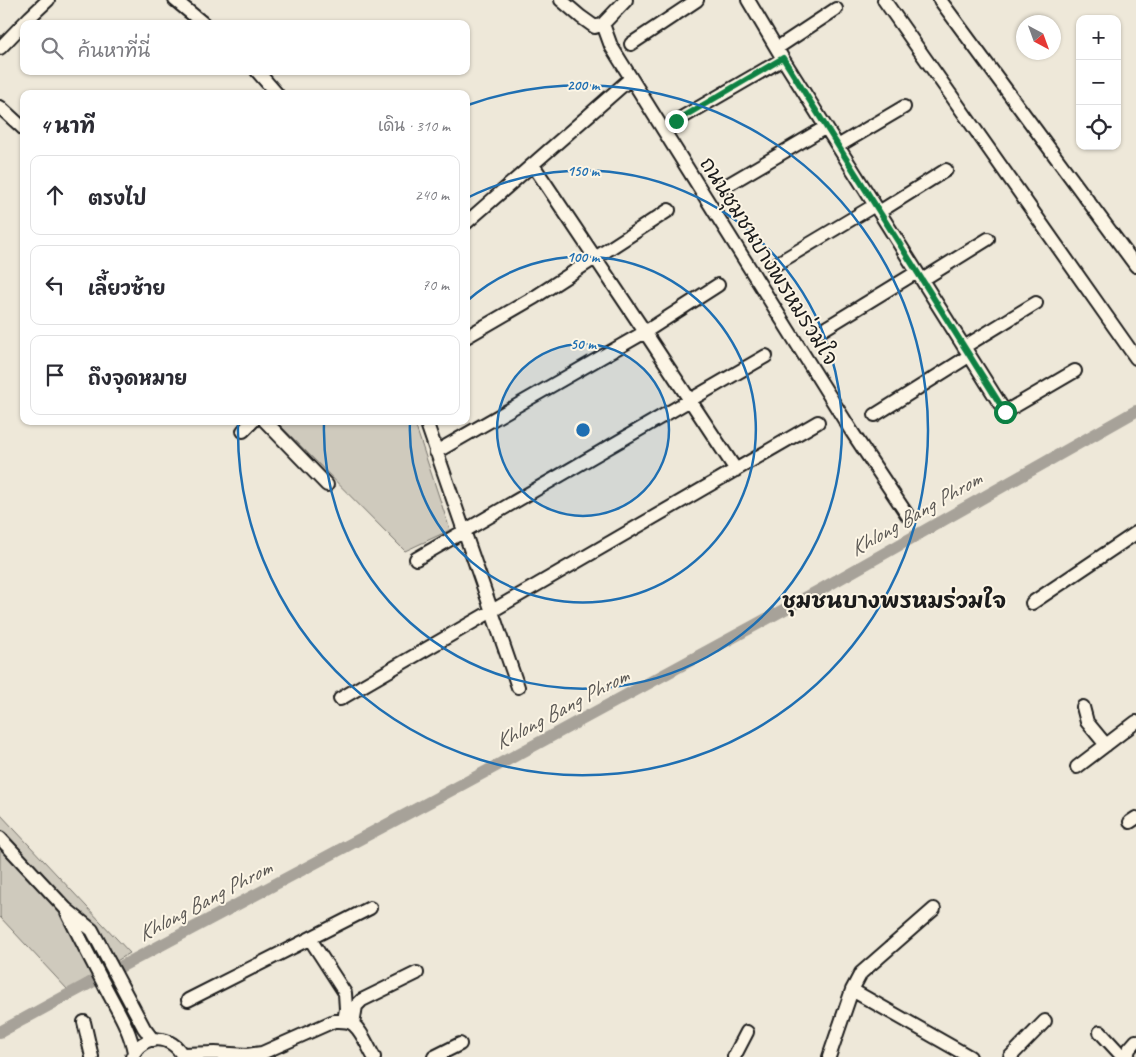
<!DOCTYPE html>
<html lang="th">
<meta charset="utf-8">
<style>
body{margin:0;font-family:Caveat,"Playpen Sans Thai",sans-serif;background:#f7f7f7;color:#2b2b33}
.controls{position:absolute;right:15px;top:15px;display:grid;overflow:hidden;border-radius:10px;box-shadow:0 1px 4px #0004}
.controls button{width:45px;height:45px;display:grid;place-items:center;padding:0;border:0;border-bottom:1px solid #e1e1e2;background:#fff;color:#2b2b33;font:25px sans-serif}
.compass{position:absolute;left:1016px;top:15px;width:45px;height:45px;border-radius:50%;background:#fff;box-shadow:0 1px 4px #0004;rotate:139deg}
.stop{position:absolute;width:15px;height:15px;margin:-11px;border:4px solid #0b8043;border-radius:50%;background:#fff}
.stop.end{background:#0b8043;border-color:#fff;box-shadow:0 1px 5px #0008}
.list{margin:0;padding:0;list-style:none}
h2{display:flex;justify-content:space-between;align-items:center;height:65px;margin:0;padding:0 20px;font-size:21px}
h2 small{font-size:16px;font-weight:400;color:#7c7c81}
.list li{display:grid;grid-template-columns:32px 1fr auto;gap:15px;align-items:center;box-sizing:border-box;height:80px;margin:0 10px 10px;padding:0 10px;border:1px solid #e1e1e2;border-radius:10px}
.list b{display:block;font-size:19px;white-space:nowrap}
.list em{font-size:16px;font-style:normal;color:#7c7c81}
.icon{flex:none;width:28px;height:28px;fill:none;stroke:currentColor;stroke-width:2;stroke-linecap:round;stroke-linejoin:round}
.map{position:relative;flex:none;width:1136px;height:1057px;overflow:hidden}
.search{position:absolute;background:#fff;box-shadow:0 1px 4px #0004;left:20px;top:20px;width:450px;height:55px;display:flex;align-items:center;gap:12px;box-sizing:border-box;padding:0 18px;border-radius:10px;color:#7c7c81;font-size:19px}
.panel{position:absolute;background:#fff;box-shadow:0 1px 4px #0004;left:20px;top:90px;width:450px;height:335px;border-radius:10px}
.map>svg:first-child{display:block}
.green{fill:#cfcabd;stroke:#76736c}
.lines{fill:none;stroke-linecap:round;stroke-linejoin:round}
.canal{stroke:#a7a299;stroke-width:12}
.minor-casing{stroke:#1c1c1c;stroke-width:16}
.minor{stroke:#fcf5e5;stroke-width:12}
.route{stroke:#0b8043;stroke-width:6}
.ring{fill:none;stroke:#1f6fb2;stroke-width:2.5}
.labels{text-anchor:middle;stroke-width:4;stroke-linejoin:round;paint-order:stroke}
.street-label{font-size:21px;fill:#1c1c1c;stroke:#fcf5e5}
.water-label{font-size:22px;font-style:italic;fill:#5b5854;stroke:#fcf5e5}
.neighbourhood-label{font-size:22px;font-weight:bold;fill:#1c1c1c;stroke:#fcf5e5}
.centre{fill:#1f6fb2;stroke:#fcf5e5;stroke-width:2.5}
.ring-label{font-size:15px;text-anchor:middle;font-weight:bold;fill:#1f6fb2;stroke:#fcf5e5;stroke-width:4;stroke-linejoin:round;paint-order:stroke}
</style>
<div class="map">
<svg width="1136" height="1057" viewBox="0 0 1136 1057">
<rect width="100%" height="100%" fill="#eee8d9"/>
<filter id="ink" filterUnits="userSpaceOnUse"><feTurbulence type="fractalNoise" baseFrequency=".02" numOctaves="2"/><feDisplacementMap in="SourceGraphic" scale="10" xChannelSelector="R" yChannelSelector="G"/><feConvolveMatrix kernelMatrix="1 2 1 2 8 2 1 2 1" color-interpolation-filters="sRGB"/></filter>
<g filter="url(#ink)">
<path class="green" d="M276,421h138l36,109 -45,21z
M0,814l130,139 -62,37 -68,-73z"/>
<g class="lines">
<path class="canal" d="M0,1032l64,-35 399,-213 355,-193 318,-180"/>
<g class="minor-casing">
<path id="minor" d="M175,0l29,24
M561,0l20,17 14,10 8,-3 23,-24
M748,0l35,59 222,353 70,-41
M884,0l252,358
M940,0l196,266
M603,24l8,22 241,386 56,84
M631,44l66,-44
M0,48l30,-31 18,-17
M777,48l59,-39
M257,71l20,23
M0,107l24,22
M676,121l107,-62
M838,146l66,-39
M533,165l112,167 91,138
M724,187l102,-60
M879,212l67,-42
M466,223l165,-145
M773,266l102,-61
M922,280l66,-41
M819,332l98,-60
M466,337l69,-40 134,-87
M964,347l72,-44
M875,415l94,-59
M265,421l62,64
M426,421l92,266
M243,431l10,-10
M436,452l209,-120 73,-47
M416,559l350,-203
M1032,603l104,-70
M340,699l478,-277
M1083,707l4,15 19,23
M1077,767l59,-45
M1130,822l6,-4
M0,838l66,71 26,21 52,98 9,12
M67,912c13,27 27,53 41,80 10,19 22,38 26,60
M310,939l35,54 1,16 -2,12
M852,990l118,67
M188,1000l182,-92
M84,1022l8,35
M353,1024l3,-18 6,-6 55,-27
M1100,1032l23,25
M182,1054l33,-1 32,2 15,-2 72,-32c7,0 15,-1 20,4 9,8 14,22 20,32
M132,1057c10,-24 41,-23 51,0
M434,1057l26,-13
M734,1057l13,-25
M829,1057l23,-67 9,-17 73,-64
M1010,1057l35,-36
M1127,1057l2,-8 7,-8"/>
</g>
<use href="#minor" class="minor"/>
</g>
</g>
<g class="lines" filter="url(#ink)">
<path class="route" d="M676,121l107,-63 222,354"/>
</g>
<circle cx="583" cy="430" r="86" fill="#1f6fb2" fill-opacity=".12"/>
<g class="ring">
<circle cx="583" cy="430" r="86"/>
<path d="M467 301A173 173 0 1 1 410 422"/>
<path d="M467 198A259 259 0 1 1 324 423"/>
<path d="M468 105A345 345 0 1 1 238 424"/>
</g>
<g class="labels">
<g class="street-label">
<text transform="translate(769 261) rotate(58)" y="7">ถนนชุมชนบางพรหมร่วมใจ</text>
</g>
<g class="water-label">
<text transform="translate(915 513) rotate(-30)" y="8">Khlong Bang Phrom</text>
<text transform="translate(561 708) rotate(-28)" y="8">Khlong Bang Phrom</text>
<text transform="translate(204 900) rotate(-28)" y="8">Khlong Bang Phrom</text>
</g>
<g class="neighbourhood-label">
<text x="894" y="608">ชุมชนบางพรหมร่วมใจ</text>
</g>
</g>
<circle cx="583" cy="430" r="8" class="centre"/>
<g class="ring-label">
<text x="583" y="90">200 m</text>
<text x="583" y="176">150 m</text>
<text x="583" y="262">100 m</text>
<text x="583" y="349">50 m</text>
</g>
</svg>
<div class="controls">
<button>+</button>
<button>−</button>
<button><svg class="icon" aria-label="locate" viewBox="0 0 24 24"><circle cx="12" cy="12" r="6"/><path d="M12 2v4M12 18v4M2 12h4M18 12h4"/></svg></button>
</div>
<svg class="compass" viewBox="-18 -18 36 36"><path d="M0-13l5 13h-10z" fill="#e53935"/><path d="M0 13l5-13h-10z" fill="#7c7c81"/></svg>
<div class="stop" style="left:1005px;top:412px"></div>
<div class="stop end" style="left:676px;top:121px"></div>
<div class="search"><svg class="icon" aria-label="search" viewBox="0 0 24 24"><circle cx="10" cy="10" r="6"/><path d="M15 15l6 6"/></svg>ค้นหาที่นี่</div>
<section class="panel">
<h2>4 นาที<small>เดิน · 310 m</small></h2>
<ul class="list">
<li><svg class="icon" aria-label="ahead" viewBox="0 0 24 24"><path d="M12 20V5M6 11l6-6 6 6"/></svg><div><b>ตรงไป</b></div><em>240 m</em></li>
<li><svg class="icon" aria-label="left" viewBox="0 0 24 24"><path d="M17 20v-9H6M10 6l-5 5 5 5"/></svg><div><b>เลี้ยวซ้าย</b></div><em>70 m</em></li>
<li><svg class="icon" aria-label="arrive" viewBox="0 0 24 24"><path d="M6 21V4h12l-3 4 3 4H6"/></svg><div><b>ถึงจุดหมาย</b></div></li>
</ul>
</section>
</div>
